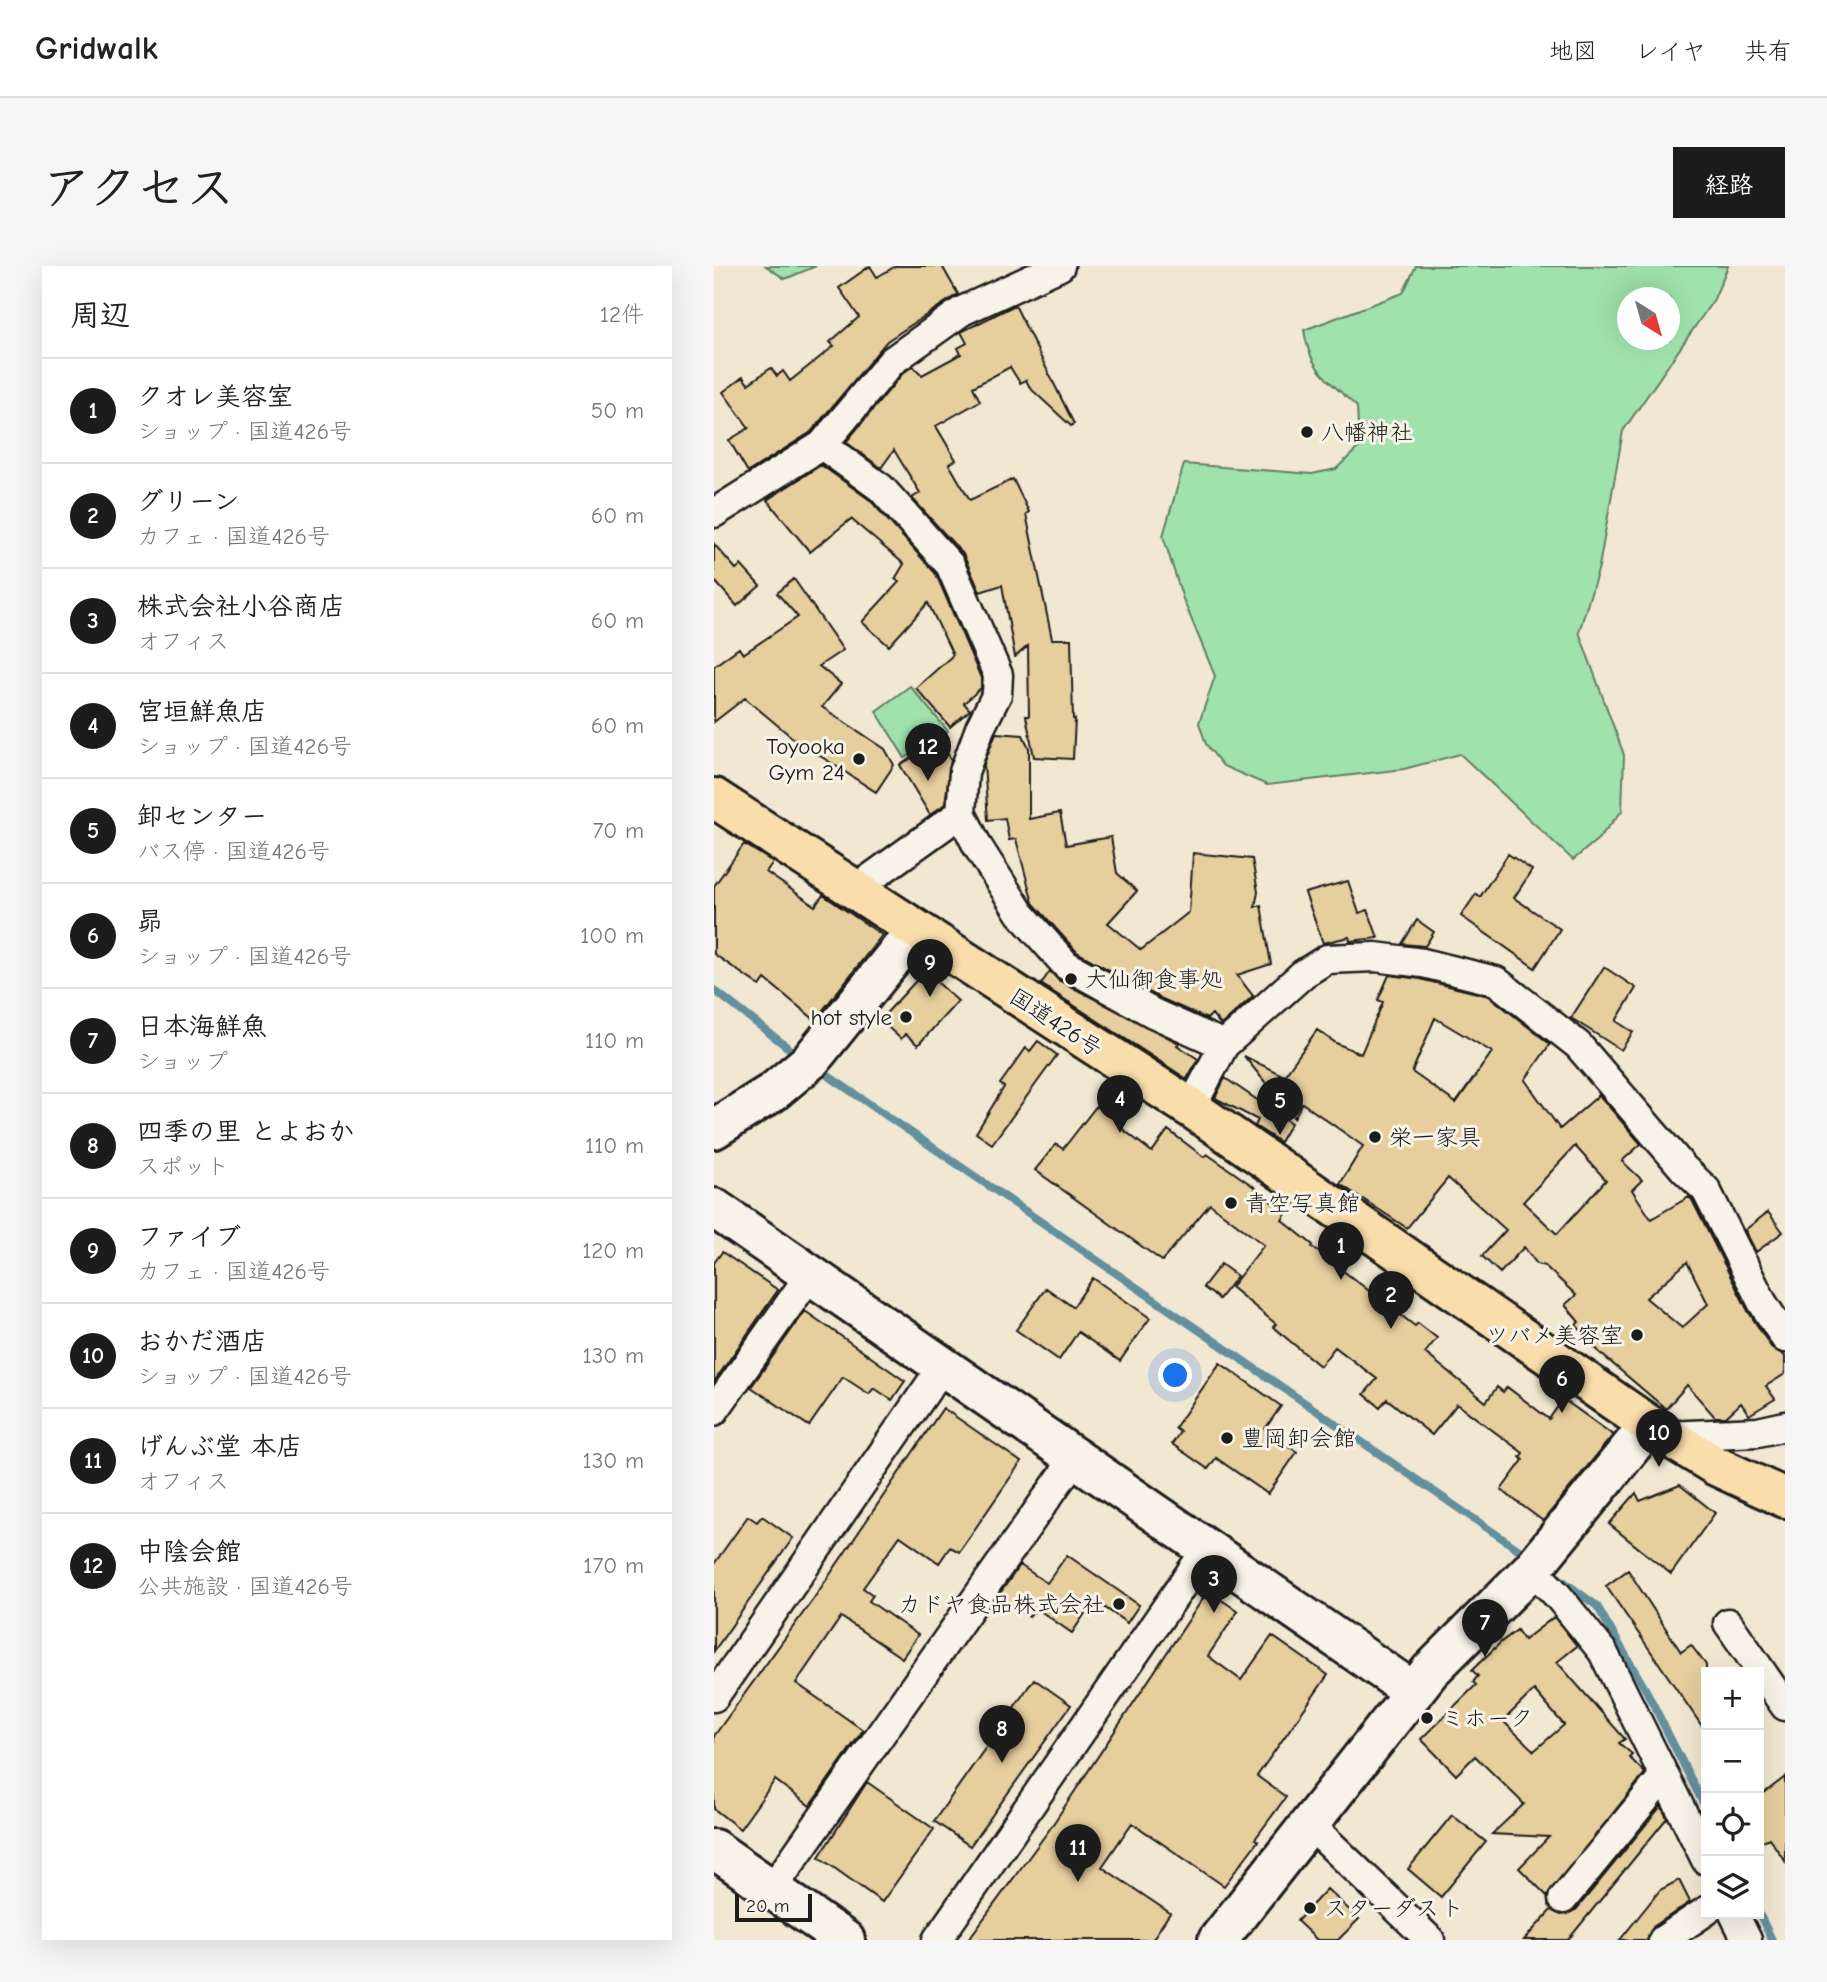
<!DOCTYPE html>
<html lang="ja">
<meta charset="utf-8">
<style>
body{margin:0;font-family:"Comic Neue","Klee One",sans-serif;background:#f6f6f6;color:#222}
.controls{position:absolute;right:21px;bottom:21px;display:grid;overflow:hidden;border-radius:0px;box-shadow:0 7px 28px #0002}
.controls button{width:63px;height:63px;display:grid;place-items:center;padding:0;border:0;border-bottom:2px solid #e0e0e0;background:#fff;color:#222;font:35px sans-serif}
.compass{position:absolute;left:903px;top:21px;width:63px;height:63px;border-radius:50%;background:#fff;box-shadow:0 7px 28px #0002;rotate:143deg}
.scale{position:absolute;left:21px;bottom:18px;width:77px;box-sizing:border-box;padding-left:7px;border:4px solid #1c1c1c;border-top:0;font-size:19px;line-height:24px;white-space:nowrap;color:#1c1c1c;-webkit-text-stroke:5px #f7f3e8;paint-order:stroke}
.you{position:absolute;left:462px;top:1110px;width:24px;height:24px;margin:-18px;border:5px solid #fff;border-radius:50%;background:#1a73e8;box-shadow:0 0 0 10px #1a73e833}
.badge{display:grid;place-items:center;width:46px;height:46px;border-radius:50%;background:#1c1c1c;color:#fff;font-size:23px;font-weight:700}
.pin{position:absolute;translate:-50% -58px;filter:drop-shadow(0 2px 4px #0008)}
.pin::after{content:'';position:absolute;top:37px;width:24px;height:21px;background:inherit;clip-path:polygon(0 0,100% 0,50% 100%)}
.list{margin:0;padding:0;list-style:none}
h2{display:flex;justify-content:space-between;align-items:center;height:91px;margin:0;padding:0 28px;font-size:30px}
h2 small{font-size:23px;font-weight:400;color:#767676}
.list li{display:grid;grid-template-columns:46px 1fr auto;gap:21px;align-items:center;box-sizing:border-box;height:105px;padding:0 28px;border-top:2px solid #e0e0e0}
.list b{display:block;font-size:26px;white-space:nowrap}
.list p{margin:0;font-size:23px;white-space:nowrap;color:#767676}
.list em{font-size:23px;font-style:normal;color:#767676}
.icon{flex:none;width:38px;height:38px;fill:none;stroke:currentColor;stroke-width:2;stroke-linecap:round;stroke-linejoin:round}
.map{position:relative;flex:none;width:1071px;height:1674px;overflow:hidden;border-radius:0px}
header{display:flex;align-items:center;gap:42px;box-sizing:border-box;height:98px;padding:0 35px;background:#fff;border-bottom:2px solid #e0e0e0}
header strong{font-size:33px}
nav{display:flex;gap:38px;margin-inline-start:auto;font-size:24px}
.intro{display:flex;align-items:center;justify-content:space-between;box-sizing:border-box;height:168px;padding:0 42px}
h1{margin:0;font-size:49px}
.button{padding:18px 32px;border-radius:0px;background:#1c1c1c;color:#fff;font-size:24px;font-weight:700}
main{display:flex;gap:42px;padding:0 42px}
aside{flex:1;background:#fff;border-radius:0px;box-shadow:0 7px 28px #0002}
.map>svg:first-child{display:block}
.green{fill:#a0e2ac;stroke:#5e7f64;stroke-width:2;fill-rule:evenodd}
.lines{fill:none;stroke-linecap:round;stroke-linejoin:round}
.stream{stroke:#63909e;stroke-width:8}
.building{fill:#e6ce9d;stroke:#1c1c1c;stroke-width:2;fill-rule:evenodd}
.street-casing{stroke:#1c1c1c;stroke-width:33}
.secondary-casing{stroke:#1c1c1c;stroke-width:44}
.highway-casing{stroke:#1c1c1c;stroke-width:44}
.street{stroke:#f7f3e8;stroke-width:28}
.secondary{stroke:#f7f3e8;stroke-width:38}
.highway{stroke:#f9deab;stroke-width:38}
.poi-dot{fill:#1c1c1c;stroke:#f7f3e8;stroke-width:2.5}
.labels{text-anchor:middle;stroke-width:6;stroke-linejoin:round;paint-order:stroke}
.poi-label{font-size:23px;fill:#1c1c1c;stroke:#f7f3e8;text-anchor:start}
.street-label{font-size:23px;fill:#1c1c1c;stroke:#f7f3e8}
</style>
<header>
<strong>Gridwalk</strong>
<nav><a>地図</a><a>レイヤ</a><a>共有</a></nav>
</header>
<div class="intro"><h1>アクセス</h1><a class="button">経路</a></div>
<main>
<aside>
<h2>周辺<small>12件</small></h2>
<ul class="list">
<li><span class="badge">1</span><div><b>クオレ美容室</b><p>ショップ · 国道426号</p></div><em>50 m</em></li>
<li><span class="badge">2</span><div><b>グリーン</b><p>カフェ · 国道426号</p></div><em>60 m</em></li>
<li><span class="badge">3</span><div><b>株式会社小谷商店</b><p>オフィス</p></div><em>60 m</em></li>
<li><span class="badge">4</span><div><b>宮垣鮮魚店</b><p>ショップ · 国道426号</p></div><em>60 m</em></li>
<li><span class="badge">5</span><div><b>卸センター</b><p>バス停 · 国道426号</p></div><em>70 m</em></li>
<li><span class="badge">6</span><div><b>昴</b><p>ショップ · 国道426号</p></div><em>100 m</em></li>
<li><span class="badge">7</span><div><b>日本海鮮魚</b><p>ショップ</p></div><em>110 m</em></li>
<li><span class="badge">8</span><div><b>四季の里 とよおか</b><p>スポット</p></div><em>110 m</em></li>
<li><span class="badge">9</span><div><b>ファイブ</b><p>カフェ · 国道426号</p></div><em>120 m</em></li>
<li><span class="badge">10</span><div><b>おかだ酒店</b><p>ショップ · 国道426号</p></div><em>130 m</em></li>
<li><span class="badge">11</span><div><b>げんぶ堂 本店</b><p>オフィス</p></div><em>130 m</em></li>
<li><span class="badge">12</span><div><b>中陰会館</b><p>公共施設 · 国道426号</p></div><em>170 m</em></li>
</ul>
</aside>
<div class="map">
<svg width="1071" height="1674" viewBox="0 0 1071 1674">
<rect width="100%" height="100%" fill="#f2e8d2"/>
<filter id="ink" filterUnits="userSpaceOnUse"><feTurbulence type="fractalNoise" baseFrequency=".0143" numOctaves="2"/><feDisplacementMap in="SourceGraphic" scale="14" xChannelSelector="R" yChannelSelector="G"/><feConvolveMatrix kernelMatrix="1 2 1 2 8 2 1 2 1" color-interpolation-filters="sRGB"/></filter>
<g filter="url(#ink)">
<path class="green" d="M52,0h50l-31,13z
M702,0h312l-14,33 -91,132 -24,136 -20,65 45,123 -2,56 -24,28 -25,21 -113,-106 -56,15 -137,16 -44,-19 -17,-22 -7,-21 16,-47 -32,-77 -20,-63 21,-72 128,10 24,-5 23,-22 -2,-40c-28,-27 -47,-35 -53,-77l99,-37zM914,32h42v42h-42z
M196,420l38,45 -43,27 -29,-47z"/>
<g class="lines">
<path class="stream" d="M0,724l86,67
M103,802l711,488
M841,1309l42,31 50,86 59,117
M1045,1647l13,27"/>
</g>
<path class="building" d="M156,0l7,11 19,-11h46l16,28 -71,47 -76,91 -63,40 -19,-32 20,-12 -26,-36 20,-15 5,7 23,-16 6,8 6,-5 7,10 44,-35 -4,-4 29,-25 -20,-29z
M301,39l59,119 -3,2 -41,-38 -4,-8 -6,3 -10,-16 -37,20 7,14 -44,25 20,34 -7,4 21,36 43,-21 16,33 -3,2 26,125h19l2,80h2l-2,40 -39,-2 -8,-41h3l-1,-70 -13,11 -13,-72 -22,7 -17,-38 -51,-56 8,-5 -26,-43 -13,18 -35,-26 57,-69 10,-7 9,9 39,-21 -3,-6 9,-5 -6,-11z
M107,199l49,35 66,74 45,104v10l-17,15 6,7 -20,17 -34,-39 37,-33 -25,-52 -39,43 -27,-24 37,-40 -4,-3 9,-15 -53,-45 -41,33 -43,-52z
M0,278l22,25 5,-4 19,21 -23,20 -23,-26z
M80,313l49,71 -24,16 22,18 -19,23 63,42 9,16 -18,27 -82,-53 -49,-41 -31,24v-56l25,-18 4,6 55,-37 -21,-24z
M282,467l27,2 6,13v71l31,-6 6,32 45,-8 6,36 20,18 -29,32 33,27 48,-38 4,-59 59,6 6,33 -3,15 6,-2 10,59 -34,11 16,21 -32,29 -9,-11 -5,5 -47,-21 -83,-46 -44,-49 -17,-64 -7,1 -4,-22 -17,2 -4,-56z
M226,475l11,18 -6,45 -15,11 -30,-50z
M30,578l29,18 -7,10 49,34 8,-11 59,40 -67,85 -50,-41 -5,7 -46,-32v-68z
M794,588l24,16 -18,28 46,31 -25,39 -74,-52 15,-22 4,3z
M634,615l11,32 9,-3 10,28 -28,3 -1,-4 -26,6 -18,-50z
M703,654l17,12 -9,14 -23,-2z
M890,701l32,21 -20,33 17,11 -12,18 -50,-32z
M211,705l33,30 -40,44 -13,-11 -4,5 -21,-19z
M336,705l8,9 121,63 -2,2 21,14 -11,20 -146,-95z
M675,709l31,4 69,17 61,48 -25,36 35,49 39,-34 42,49 -19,17 20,19 -10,10 19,29 38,-22 3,3 56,111 23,36 14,9v18l-19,12 9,13 -26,16 -8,-12 -15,14h-11l-28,-32 -21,24 -66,-56 -24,-28 3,-3 -14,-17 11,-10 -31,-29 -8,-2 -13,-17 -24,26 -18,-17 24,-26 -58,-52 -41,50 -67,-44 23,-38 -61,-43 -8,15 -50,-62 40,20 33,-46 19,13 25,11 22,-52 -5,-2zM721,752l57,34 -36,51 -44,-31zM861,880l31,34 -49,54 -34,-32zM973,996l21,42 -26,24 -36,-30z
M324,775l19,14 -65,89 -16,-11 28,-46 -4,-3 26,-36 4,3z
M511,812l66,45 -11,19 -25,-16 3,-6 -43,-22z
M398,820l25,19 -17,22 32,25 16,-22 36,27 3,-3 46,32 33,28 -4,6 31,25 -1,2 103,79 3,-3 19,15 -12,15 61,49 11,-15 6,5 4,-5 42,32 14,-20 50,36 -70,86 -42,-31 22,-30 -3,-3 3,-4 -66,-49 -25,31 -45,-36 -7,8 -16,-13 13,-15 -42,-32 -15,19 -47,-39 3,-3 -45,-37 33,-42 -54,-41 -48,57 -127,-91 21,-26 7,5z
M1054,946l15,20 -27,20 -11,-22z
M8,986l56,38 -64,92v-119z
M507,998l16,12 -18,23 -16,-12z
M379,1012l57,40 -30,43 -42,-29 -19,28 -43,-30 30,-42 27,19z
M91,1045l100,70 -13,19 -18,-12 -5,6 -26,-17 -34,49 -58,-39z
M506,1097l61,43 -16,23 32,23 -29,42 -52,-36 -8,11 -36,-25 8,-12 -5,-4z
M229,1142l78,54 -62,90 -9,-5 -11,16 -39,-27 -37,52 10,7 -4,6 49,34 -16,23 -61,-41 -45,66 67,47 -53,76 -35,-26 -35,49 -26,-20v-73l100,-138z
M966,1219l35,28 -44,61 -62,-50 27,-31 4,8z
M34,1250l9,6 5,-6 31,22 -79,113v-87z
M353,1289l72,50 -12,18 -33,-23 -22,33 -36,-25 -7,9 -31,-21 22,-31 27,18z
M914,1304l53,82 10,-7 15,20v67l-100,-146z
M494,1325l30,20 -30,45 33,24 31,-44 56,39 -71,101 29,21 -31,42 3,2 -34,45 -92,-63 -30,44 68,46 -18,27h-184l81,-110z
M840,1351l23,29 -20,16 68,77 -6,4 13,11 -3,3 16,16 -98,123 -28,-28 30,-31 -57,-3 32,-30 -49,-48 -19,19 -35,-36 55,-54 -3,-3 5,-6 -6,-6 29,-28 16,-12 7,10zM820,1424l30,35 -30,26 -31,-30z
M320,1413l37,26 -101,141 -36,-25z
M1071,1511v84l-16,-23 -10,5v-46z
M153,1516l67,47 -52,73 -63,-45z
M947,1540l6,12 -99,122h-44l27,-30 10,5 15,-5z
M738,1549l34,27 -45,55 -33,-28z
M965,1614l11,22 -37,25 -6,13h-27l40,-50z
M613,1623l32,30 -21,21h-21l-20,-19z"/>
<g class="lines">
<g class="street-casing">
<path id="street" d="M108,179l59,43 69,77 48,110 -1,19 -17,34 -16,44 -3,41 17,34 42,66 46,52 87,48 71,32 79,-71 24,-15 48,-2 48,6 73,18 82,64 106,124 22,21 56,112 23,36
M0,247l108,-68 70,-84 70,-50 98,-45
M140,624l107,-77
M477,842l33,-63
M0,1145l96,-136
M952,1170l92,-4 27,-6
M818,1303l26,27 45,56 103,208
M1014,1357l57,83
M0,1431l229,-331
M594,1557l122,117
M58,1623l303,-431
M849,1633l101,-123
M1020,1648l13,26
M223,1674l270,-391
M949,1674l43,-29"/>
</g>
<g class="secondary-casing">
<path id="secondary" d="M0,863l59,-37 37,-31 105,-130
M0,942l700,484
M0,1583l131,91
M504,1674l212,-269 102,-102 117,-144"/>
</g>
<g class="highway-casing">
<path id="highway" d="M0,532l477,310 458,317 67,41 69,32"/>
</g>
<use href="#street" class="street"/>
<use href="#secondary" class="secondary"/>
<use href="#highway" class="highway"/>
</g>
</g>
<g class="poi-dot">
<circle cx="593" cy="166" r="7"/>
<circle cx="145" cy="493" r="7"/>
<circle cx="357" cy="713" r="7"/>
<circle cx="192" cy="751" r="7"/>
<circle cx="661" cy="871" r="7"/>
<circle cx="517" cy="937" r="7"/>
<circle cx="923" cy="1069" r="7"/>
<circle cx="513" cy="1172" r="7"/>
<circle cx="405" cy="1338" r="7"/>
<circle cx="713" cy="1452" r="7"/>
<circle cx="596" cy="1642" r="7"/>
</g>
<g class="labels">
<g class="poi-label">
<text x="607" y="174">八幡神社</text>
<text x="131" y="488" text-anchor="end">Toyooka<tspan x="131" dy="26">Gym 24</tspan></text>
<text x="371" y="721">大仙御食事処</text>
<text x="178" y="759" text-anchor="end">hot style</text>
<text x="675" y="879">栄一家具</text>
<text x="531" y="945">青空写真館</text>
<text x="909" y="1077" text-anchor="end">ツバメ美容室</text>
<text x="527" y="1180">豊岡卸会館</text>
<text x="391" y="1346" text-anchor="end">カドヤ食品株式会社</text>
<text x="727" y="1460">ミホーク</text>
<text x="610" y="1650">スターダスト</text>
</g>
<g class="street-label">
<text transform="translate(342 756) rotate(33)" y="8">国道426号</text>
</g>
</g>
</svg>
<div class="controls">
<button>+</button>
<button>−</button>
<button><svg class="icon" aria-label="locate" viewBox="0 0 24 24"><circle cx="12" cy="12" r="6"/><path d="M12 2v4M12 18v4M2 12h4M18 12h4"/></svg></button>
<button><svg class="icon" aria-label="layers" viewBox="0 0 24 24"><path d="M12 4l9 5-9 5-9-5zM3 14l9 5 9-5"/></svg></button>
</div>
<svg class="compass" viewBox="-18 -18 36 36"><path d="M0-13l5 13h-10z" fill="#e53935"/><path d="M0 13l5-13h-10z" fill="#767676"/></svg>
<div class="scale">20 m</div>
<div class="you"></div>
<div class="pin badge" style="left:627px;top:1014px">1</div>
<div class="pin badge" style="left:677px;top:1063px">2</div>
<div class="pin badge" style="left:500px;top:1347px">3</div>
<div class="pin badge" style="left:406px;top:867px">4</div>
<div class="pin badge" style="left:566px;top:869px">5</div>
<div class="pin badge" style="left:848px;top:1147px">6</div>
<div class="pin badge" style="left:771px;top:1391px">7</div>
<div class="pin badge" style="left:288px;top:1497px">8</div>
<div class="pin badge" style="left:216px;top:731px">9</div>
<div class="pin badge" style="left:945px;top:1201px">10</div>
<div class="pin badge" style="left:364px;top:1616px">11</div>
<div class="pin badge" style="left:214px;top:515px">12</div>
</div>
</main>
